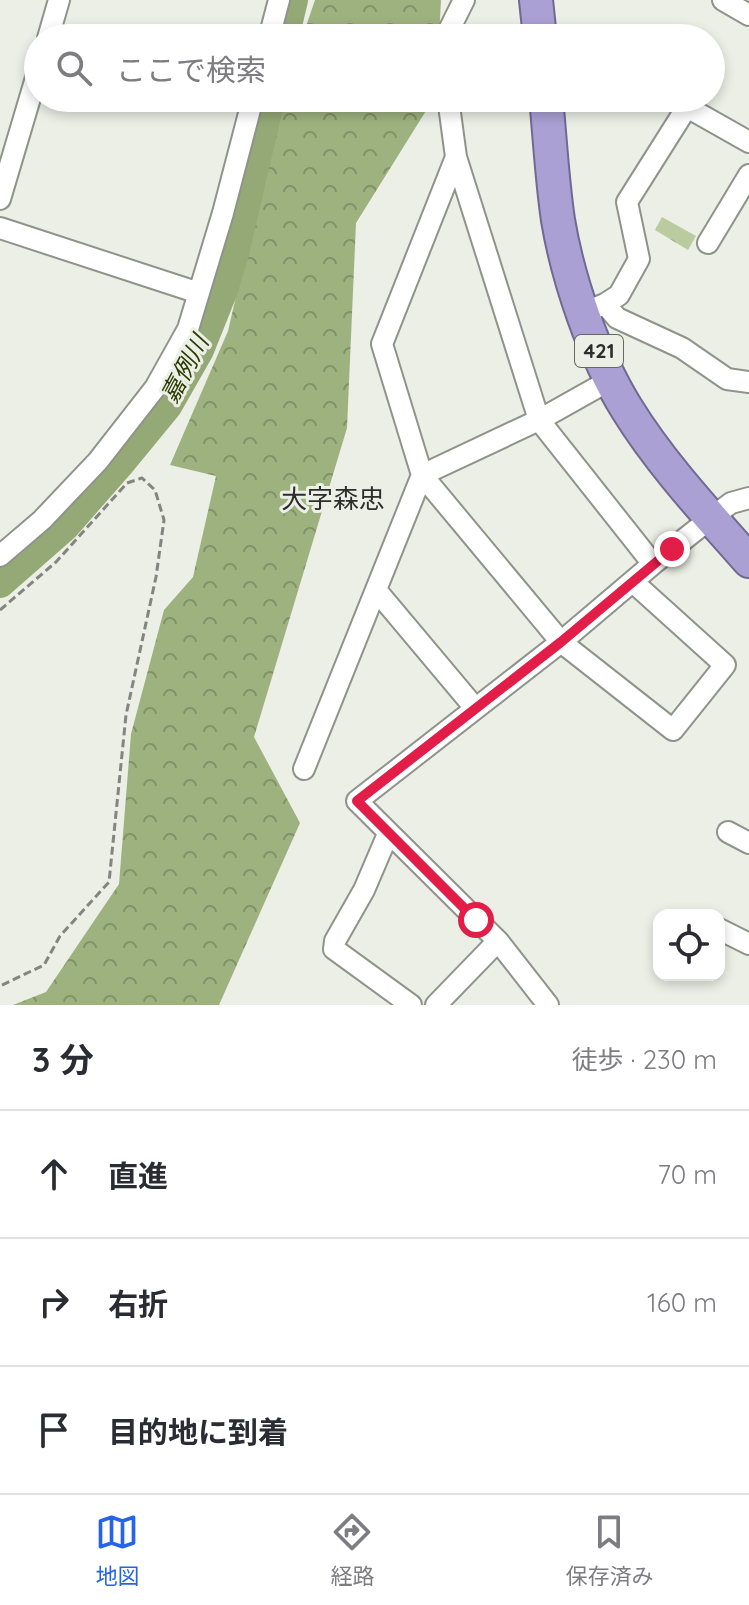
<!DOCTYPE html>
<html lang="ja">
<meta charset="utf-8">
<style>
body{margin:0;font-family:Quicksand,"Noto Sans JP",sans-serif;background:#f2f2f3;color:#2b2b33}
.controls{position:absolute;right:24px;bottom:24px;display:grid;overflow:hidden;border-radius:16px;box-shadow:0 4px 12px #0003}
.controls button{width:72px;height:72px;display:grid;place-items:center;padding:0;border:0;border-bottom:2px solid #e1e1e2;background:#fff;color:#2b2b33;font:40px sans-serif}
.stop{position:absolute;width:24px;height:24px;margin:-18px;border:6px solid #e11d48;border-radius:50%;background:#fff}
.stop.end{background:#e11d48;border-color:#fff;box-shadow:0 2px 8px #0008}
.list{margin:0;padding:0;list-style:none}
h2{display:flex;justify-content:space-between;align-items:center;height:104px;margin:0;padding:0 32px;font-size:34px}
h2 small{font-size:26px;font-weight:400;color:#7c7c81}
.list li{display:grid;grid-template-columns:52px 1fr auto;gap:24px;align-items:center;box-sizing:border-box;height:128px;padding:0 32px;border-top:2px solid #e1e1e2}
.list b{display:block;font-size:30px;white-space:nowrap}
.list em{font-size:26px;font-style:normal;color:#7c7c81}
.icon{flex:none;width:44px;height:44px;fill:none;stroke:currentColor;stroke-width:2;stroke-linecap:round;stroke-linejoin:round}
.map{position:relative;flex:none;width:749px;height:1005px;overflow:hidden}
.search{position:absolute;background:#fff;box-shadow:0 4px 12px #0003;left:24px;right:24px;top:24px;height:88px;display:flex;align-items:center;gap:20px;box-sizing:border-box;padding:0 28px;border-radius:44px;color:#7c7c81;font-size:30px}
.sheet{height:488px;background:#fff}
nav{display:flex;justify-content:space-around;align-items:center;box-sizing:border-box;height:112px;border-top:2px solid #e1e1e2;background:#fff;font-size:22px;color:#7c7c81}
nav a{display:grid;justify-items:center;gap:4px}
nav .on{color:#2563eb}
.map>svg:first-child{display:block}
.forest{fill:url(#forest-crowns)}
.park{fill:url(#park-crowns)}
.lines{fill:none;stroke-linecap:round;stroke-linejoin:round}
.river{stroke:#95a976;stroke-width:30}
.minor-casing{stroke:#8f938a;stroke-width:24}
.trunk-casing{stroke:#716992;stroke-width:36}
.path{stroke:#838580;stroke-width:3;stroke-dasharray:8 4;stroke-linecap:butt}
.minor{stroke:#fff;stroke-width:20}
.trunk{stroke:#aaa0d4;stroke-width:32}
.route{stroke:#e11d48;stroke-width:10}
.labels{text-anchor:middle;stroke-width:6;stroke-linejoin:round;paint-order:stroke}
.shield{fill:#ebefe6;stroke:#666863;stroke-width:2}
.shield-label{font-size:20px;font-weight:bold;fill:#2d2e2b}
.water-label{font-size:24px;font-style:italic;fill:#2a3b00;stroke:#ebefe6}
.quarter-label{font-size:26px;fill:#2d2e2b;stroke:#ebefe6}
</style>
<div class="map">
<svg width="749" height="1005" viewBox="0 0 749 1005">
<defs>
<pattern id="forest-crowns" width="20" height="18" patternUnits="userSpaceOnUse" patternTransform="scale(2)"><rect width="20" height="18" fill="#9eb27f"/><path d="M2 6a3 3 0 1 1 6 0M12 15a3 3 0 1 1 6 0" fill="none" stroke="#819168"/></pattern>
<pattern id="park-crowns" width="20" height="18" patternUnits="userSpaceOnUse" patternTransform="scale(2)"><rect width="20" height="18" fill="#bacc9f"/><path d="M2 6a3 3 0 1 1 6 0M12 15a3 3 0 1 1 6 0" fill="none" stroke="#98a682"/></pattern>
</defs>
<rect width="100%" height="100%" fill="#ebefe6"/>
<path class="forest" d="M315,0h126l-2,38h-137z
M282,98h152l-78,125 -9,205 -93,309 46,86 -81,182h-206l33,-13 73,-108 12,-150 33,-124 29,-33 23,-101 -46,-11 58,-134z"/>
<path class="park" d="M662,217l34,19 -8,14 -33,-20z"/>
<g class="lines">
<path class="river" d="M284,38l9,-38
M0,583l64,-56 57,-65 46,-56 32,-56 24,-60 11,-37 36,-155"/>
<g class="minor-casing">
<path id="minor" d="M723,0l26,15
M48,38l11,-38
M269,38l10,-38
M445,38l19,-38
M448,98l8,59 83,263 114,144
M456,157l-74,187 40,131 139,167 112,88 52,-65 -92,-83
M0,199l38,-128
M0,228l199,65
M708,243l41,-68
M605,304l14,-9 20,-36 -12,-57 60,-95 62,35
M595,308l10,-4 12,14 65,30 45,31 22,3
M0,556l42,-36 56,-59 57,-73 33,-59 35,-116 30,-115
M376,590l99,118
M304,769l118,-294 117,-55 73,-41
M728,832l21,11
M388,834l-24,56 -29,51 -1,8 77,56
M719,929l30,15
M436,1005l62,-64
M548,1005l-50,-64 -141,-140 204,-159 92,-78 58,-46 20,-15 18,-5"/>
</g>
<g class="trunk-casing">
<path id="trunk" d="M536,0l4,38
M546,98c4,40 6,82 12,122 10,60 36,136 69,189 34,55 79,103 122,152"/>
</g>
<path class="path" d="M0,610l56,-48 71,-79 15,-5 13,12 9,30 -8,57 -30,138 -17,167 -49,54 -16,29 -44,21"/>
<use href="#minor" class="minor"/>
<use href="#trunk" class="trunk"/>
</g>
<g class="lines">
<path class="route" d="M476,920l-119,-119 204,-159 111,-93"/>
</g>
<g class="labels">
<rect class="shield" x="575" y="335" width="48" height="32" rx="6"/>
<g class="shield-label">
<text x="599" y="358">421</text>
</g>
<g class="water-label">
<text transform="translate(185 369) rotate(-62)" y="8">嘉例川</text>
</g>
<g class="quarter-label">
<text x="333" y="508">大字森忠</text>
</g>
</g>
</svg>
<div class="controls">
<button><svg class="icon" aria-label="locate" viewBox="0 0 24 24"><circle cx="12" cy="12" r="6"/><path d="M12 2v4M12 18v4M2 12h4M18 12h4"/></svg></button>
</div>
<div class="stop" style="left:476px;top:920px"></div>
<div class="stop end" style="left:672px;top:549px"></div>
<div class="search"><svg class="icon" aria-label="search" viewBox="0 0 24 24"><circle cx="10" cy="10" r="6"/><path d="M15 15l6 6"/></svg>ここで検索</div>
</div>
<section class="sheet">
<h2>3 分<small>徒歩 · 230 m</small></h2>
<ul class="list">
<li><svg class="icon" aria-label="ahead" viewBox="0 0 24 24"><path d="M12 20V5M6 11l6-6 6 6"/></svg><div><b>直進</b></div><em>70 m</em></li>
<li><svg class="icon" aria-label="right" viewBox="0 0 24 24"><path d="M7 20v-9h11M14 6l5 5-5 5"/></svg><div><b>右折</b></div><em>160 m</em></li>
<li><svg class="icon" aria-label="arrive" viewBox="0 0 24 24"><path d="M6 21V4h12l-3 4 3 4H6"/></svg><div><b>目的地に到着</b></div></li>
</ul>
</section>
<nav>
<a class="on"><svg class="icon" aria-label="map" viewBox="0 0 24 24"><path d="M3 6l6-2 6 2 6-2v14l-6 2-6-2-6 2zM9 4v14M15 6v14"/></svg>地図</a>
<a><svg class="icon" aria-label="directions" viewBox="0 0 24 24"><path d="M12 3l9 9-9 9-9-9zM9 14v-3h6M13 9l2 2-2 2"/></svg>経路</a>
<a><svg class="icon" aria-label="saved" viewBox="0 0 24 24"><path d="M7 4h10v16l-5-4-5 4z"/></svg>保存済み</a>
</nav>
